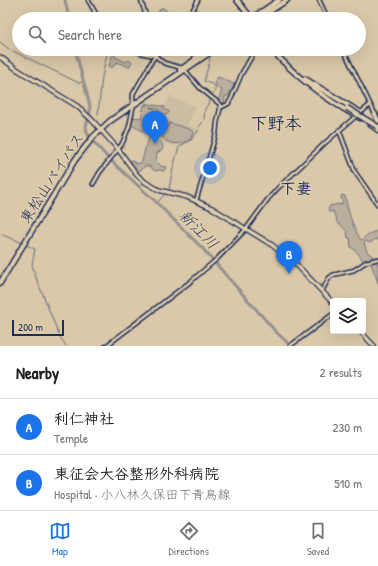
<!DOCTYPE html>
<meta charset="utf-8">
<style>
body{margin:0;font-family:"Patrick Hand","Klee One",sans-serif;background:#f2f2f2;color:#202124}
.controls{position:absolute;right:12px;bottom:12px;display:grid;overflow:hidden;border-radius:4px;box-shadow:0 4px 16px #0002}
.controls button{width:36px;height:36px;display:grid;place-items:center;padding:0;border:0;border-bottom:1px solid #e0e0e0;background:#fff;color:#202124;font:20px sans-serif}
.scale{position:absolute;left:12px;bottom:10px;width:52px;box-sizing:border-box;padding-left:4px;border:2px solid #1b2f5e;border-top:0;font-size:11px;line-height:14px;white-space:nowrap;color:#1b2f5e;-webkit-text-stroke:3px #e2ceac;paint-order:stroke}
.you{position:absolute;left:210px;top:168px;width:14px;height:14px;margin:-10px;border:3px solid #fff;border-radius:50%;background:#1a73e8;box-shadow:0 0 0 6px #1a73e833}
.badge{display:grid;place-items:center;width:26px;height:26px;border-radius:50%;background:#1a73e8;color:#fff;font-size:13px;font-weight:700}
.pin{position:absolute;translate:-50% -33px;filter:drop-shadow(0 1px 2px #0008)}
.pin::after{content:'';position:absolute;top:21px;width:14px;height:12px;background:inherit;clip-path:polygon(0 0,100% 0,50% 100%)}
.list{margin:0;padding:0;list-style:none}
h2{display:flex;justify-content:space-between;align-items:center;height:52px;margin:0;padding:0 16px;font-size:17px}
h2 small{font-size:13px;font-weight:400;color:#757577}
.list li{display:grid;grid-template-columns:26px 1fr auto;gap:12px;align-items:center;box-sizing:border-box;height:56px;padding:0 16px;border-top:1px solid #e0e0e0}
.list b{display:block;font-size:15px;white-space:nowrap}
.list p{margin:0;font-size:13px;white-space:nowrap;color:#757577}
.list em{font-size:13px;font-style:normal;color:#757577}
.icon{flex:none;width:22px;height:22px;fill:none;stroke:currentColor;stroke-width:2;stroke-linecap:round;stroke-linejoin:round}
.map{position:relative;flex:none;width:378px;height:346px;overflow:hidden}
.search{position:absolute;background:#fff;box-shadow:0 4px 16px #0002;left:12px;right:12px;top:12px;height:44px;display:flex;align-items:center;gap:10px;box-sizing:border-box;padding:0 14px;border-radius:22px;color:#757577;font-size:15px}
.sheet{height:164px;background:#fff}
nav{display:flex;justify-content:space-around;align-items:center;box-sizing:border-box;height:56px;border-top:1px solid #e0e0e0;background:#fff;font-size:11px;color:#757577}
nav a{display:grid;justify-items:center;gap:2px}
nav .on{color:#1a73e8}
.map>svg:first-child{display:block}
.built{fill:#cbbca3}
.green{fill:#baaf9c;stroke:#6a6f7d}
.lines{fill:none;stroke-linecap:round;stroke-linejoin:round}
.stream{stroke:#656a7b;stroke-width:1}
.river{stroke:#96918f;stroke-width:3}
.minor-casing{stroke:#1b2f5e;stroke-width:5.5}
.major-casing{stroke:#1b2f5e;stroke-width:6}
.highway-casing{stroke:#1b2f5e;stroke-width:7}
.minor{stroke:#e2ceac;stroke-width:2.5}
.major{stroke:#e2ceac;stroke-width:3.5}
.highway{stroke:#e2ceac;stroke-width:4}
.highway-bridge-casing{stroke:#1b2f5e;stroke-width:7;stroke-linecap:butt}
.highway-bridge{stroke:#e2ceac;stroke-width:4}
.labels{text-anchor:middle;stroke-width:3;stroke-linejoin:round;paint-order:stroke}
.street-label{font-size:15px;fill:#1b2f5e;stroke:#e2ceac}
.neighbourhood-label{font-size:16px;font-weight:bold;fill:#1b2f5e;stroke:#e2ceac}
.water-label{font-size:16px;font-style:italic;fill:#2d3e65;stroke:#e2ceac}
.quarter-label{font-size:17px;font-weight:bold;fill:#1b2f5e;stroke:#e2ceac}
</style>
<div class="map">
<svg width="378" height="346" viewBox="0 0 378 346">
<rect width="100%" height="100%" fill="#dac8a9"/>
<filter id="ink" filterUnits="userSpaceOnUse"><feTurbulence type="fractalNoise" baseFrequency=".025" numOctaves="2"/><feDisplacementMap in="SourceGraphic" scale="8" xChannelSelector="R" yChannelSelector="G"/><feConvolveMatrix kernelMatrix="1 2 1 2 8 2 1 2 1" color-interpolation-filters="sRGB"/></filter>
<g filter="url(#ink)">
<path class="built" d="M169,95l6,4 20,7 -7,19 11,5 -8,10 -4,3 -12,3 -10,-2 -6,-7 11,-26 -5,-2z"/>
<path class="green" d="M161,8h2l5,4v4l4,3h-11l-4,-6z
M113,53l2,1v3l11,5 2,-2 4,2 -3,5 -12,-5 -5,6 -3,-2z
M218,77l16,7v2l-4,6 -2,4h-3l-1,9 -7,-5 2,-1 3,-9 -6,-3v-3l-1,-3z
M145,103l20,4 -1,3 5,1 -1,3 -3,1 -9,-7 -7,-1 9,4 -5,9 -4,-1 -4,13 -14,-7 1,-8 9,1 3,-13 3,1z
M169,123l20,6 4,3 -3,8c-10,4 -20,6 -28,-3z
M149,138c8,-1 11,1 14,8l-1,4 -5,3 -1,8 5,5 5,1 -2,4 -4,-1 -5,1 -6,-5h-4l-7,6 -8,-11 1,-1 6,4 5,-2 4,-17z
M342,195l3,1c3,15 7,29 15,43l2,1 6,-6 10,-3v9l-2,-1 -6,4 -4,-2 -2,1 3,10 8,6 3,7v18l-8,-23 -7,2c-3,-7 -6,-10 -12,-15l-1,-9h-2l-1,-7 -11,-10 1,-2 -4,-7 1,-1 -5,1 -1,-3 3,-4 3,1 2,-2 5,1 2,-3 -2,-4z"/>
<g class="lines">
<path class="stream" d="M87,1l10,18
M196,7l5,12
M0,42l9,7
M11,50l68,33 5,-1
M209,62l1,-4
M209,64l-5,17 10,4c3,4 0,7 -2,11
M98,114l4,-37 6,-28
M199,127l5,-7 1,-11 6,-10
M180,146l11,-6 8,-10
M169,189l4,-21 6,-21
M157,203l8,-9
M0,234l23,9
M26,245l9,4 -3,16 3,10 24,60 7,11"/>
<path class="river" d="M65,0l4,19
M75,49l15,57v6l-4,14 1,7 5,7 16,18 47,43 48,48 73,83 15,14"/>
<g class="minor-casing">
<path id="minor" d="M88,0l11,19
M141,0l6,19
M319,0l9,19
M188,19l10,-19
M131,49l10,4 14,3
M151,49l2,5 11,9 18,5
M343,49l32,65
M185,70l15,18 21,17 -4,18 -1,11 -20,67
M220,108l8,-4 3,-5 11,-26 14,-24
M360,113l10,-8
M339,130l16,42 23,33
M93,184l7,-12 22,-28 7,-17 4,-19v-14l20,-35 8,-10
M322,291l7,-13 4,-3 21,-5 12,-8 12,-3
M106,346l84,-64 28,-24 28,-29 22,-30 10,-11 47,-45 31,-27
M290,346l43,-32"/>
</g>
<g class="major-casing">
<path id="major" d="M0,57l18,13 59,36 15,14 26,29 19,26 8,7 14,8 28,7 25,11 60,37 23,18 38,40
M360,331l14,15"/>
</g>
<g class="highway-casing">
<path id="highway" d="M237,0l15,19
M251,19l28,-19
M258,19l29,-19
M271,49c26,29 55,51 89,69
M195,58l12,-9
M180,70l19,-13
M305,79l56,34
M375,114l3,7
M371,125l7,5
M0,283l75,-123 18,-23 17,-16 105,-72"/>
</g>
<use href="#minor" class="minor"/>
<use href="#major" class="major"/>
<use href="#highway" class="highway"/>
<g class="highway-bridge-casing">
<path id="highway-bridge" d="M347,108l31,19"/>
</g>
<use href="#highway-bridge" class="highway-bridge"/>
</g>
</g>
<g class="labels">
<g class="street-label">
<text transform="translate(52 178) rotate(-57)" y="5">東松山バイパス</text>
</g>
<g class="neighbourhood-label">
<text x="296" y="194">下妻</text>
</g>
<g class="water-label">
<text transform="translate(199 229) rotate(45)" y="6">新江川</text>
</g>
<g class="quarter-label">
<text x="276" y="129">下野本</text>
</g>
</g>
</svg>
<div class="controls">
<button><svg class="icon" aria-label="layers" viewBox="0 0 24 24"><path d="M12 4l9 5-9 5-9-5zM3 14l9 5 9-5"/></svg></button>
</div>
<div class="scale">200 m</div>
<div class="you"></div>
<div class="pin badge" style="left:155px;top:144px">A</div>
<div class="pin badge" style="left:289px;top:274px">B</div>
<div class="search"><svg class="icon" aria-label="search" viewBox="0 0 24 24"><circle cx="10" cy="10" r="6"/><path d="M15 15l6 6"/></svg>Search here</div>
</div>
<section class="sheet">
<h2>Nearby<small>2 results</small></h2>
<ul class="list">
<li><span class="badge">A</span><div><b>利仁神社</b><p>Temple</p></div><em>230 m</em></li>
<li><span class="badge">B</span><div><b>東征会大谷整形外科病院</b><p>Hospital · 小八林久保田下青鳥線</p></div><em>510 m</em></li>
</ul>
</section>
<nav>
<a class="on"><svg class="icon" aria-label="map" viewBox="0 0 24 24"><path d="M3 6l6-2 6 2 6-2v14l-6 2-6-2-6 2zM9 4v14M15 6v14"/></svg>Map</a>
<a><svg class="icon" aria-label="directions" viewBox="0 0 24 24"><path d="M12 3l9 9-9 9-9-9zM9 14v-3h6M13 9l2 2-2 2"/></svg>Directions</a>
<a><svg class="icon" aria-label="saved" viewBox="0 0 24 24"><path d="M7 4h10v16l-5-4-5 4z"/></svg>Saved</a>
</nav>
